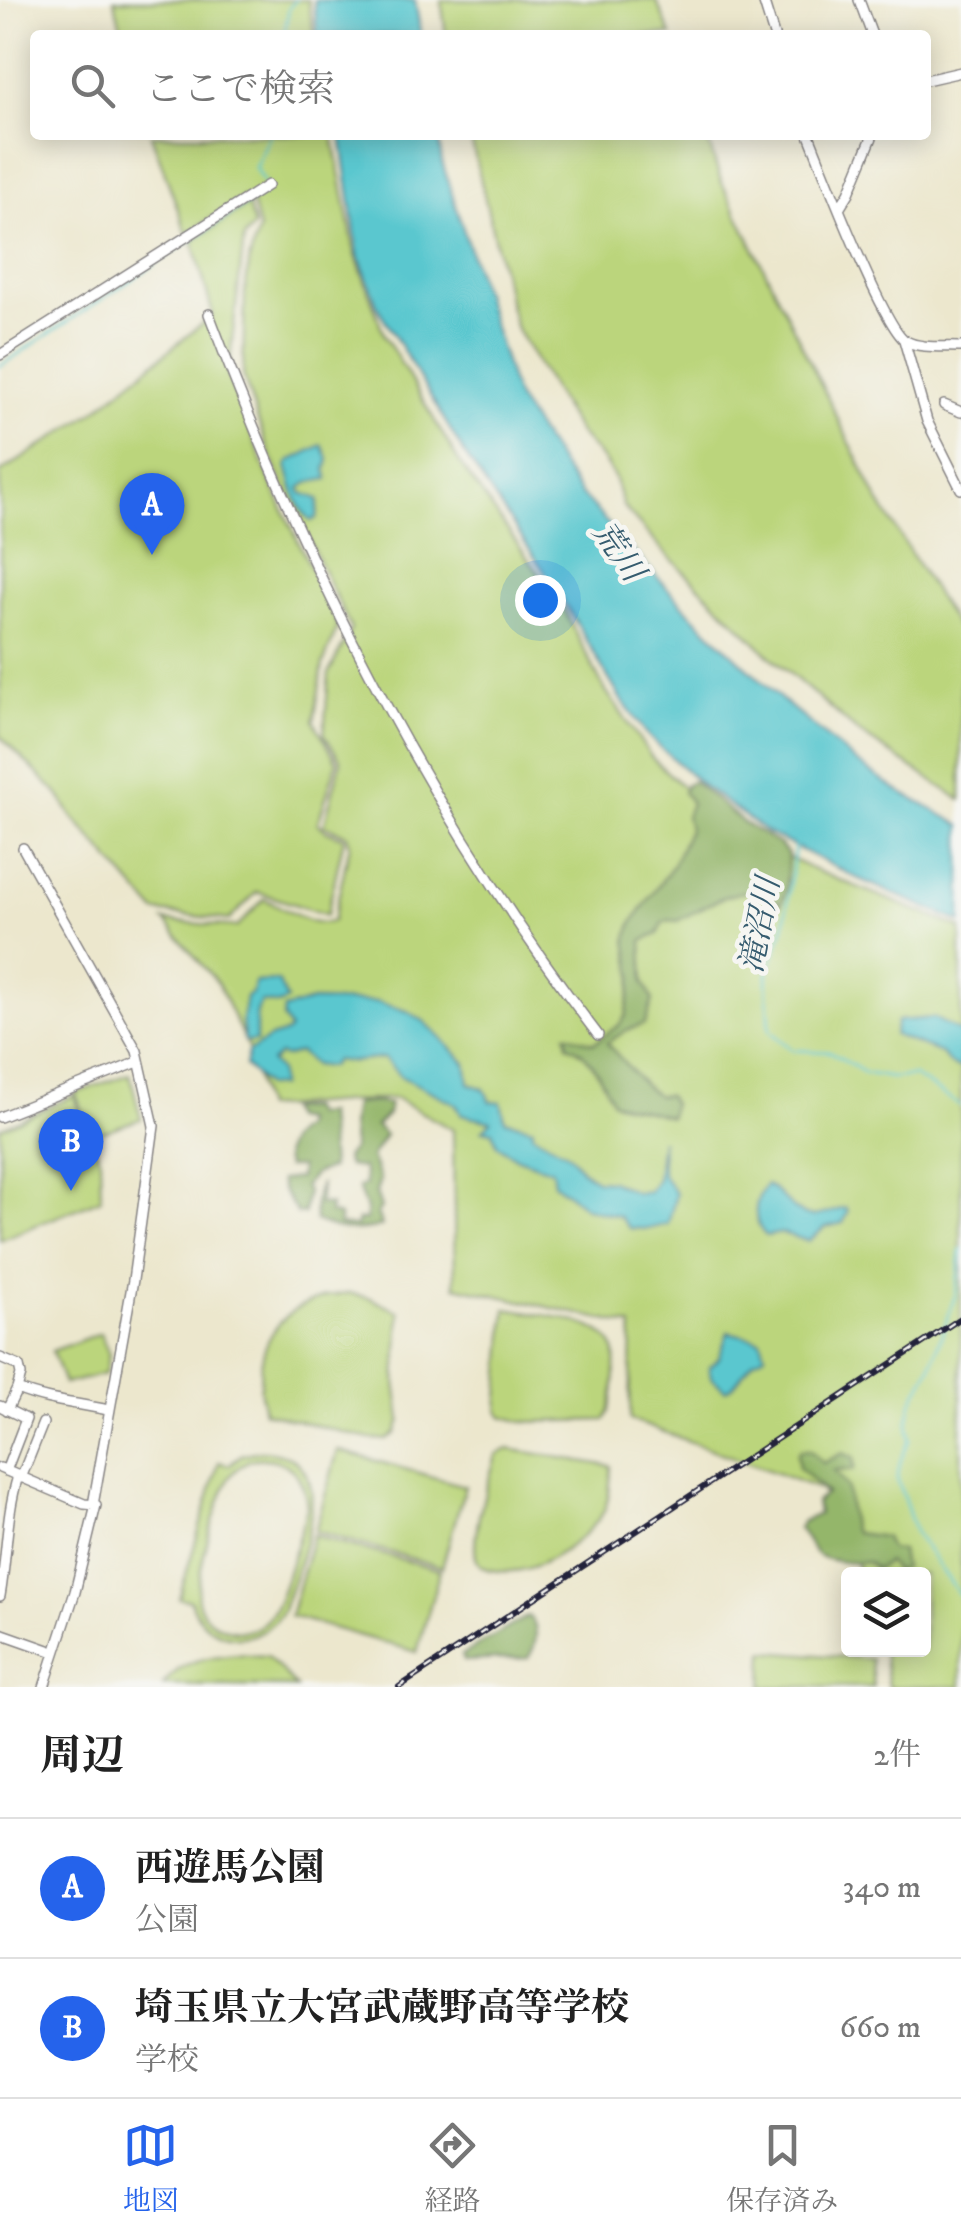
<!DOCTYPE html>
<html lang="ja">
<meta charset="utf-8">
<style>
body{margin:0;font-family:"IM FELL DW Pica","Noto Serif JP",serif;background:#f6f6f6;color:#222}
.controls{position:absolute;right:30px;bottom:30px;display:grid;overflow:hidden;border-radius:10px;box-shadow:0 5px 25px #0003}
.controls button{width:90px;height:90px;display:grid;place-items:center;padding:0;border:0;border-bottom:2px solid #e0e0e0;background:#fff;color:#222;font:50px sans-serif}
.you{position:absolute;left:540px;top:600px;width:35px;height:35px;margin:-25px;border:8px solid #fff;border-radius:50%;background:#1a73e8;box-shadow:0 0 0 15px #1a73e833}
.badge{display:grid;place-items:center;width:65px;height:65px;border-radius:50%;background:#2563eb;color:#fff;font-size:32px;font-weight:700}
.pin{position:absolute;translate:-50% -82px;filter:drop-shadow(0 2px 5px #0008)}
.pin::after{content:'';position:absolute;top:52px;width:35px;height:30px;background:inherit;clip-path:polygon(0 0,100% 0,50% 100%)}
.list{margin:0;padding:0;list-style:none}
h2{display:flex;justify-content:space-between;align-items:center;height:130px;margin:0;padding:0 40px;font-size:42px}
h2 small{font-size:32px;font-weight:400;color:#767676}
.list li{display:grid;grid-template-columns:65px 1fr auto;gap:30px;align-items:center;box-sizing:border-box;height:140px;padding:0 40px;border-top:2px solid #e0e0e0}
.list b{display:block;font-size:38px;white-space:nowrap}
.list p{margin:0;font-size:32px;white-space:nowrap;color:#767676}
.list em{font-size:32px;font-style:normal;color:#767676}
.icon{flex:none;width:55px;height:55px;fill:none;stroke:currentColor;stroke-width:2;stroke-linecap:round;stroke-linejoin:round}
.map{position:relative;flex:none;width:961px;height:1687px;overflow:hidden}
.search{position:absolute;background:#fff;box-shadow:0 5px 25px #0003;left:30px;right:30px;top:30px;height:110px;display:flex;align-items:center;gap:25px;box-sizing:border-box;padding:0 35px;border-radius:10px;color:#767676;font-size:38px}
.sheet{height:410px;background:#fff}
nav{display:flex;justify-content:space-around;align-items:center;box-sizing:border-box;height:140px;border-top:2px solid #e0e0e0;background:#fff;font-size:28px;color:#767676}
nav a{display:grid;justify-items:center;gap:5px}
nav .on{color:#2563eb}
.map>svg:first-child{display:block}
.green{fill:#bbd57b;stroke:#6e7c5b;stroke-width:2.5;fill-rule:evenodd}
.forest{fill:#94b66b;stroke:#5b6c53;stroke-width:2.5}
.water{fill:#5ac7cf;stroke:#3e7485;stroke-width:2.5}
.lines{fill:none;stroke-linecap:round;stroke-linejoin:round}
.stream{stroke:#5ac7cf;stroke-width:2.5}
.minor-casing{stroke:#878484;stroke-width:12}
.minor{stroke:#fff;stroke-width:9}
.rail-casing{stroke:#22223b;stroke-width:6}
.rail{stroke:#f6f6f2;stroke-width:2.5;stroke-dasharray:8;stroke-linecap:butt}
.labels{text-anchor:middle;stroke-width:9;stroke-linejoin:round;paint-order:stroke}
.water-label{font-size:32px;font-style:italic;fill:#365c6f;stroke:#f6f6f2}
</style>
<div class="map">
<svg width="961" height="1687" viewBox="0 0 961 1687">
<rect width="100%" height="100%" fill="#f6f6f2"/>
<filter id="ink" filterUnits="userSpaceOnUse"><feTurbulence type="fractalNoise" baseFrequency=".01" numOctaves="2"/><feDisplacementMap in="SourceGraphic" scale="20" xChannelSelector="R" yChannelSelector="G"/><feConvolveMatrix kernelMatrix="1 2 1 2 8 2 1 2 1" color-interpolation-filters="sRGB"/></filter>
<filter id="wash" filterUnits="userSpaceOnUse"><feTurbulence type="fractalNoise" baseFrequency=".0048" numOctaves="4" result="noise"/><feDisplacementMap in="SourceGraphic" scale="40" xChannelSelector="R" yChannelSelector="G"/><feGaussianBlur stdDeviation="2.25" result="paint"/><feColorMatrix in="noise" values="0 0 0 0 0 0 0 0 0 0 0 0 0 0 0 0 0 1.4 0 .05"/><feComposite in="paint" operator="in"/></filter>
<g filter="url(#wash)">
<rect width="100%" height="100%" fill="#ece7cd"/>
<path class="green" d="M114,0h194l6,35h-191z
M441,0h215l15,35h-225z
M151,135h182l22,118 29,82 77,130 101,141 40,79 50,73 49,46 40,30 71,35 149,59v759h-73l-5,-37h41v-76h-65l-19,-58 -20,-27 -190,-69 2,-94 -177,-40 -2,-156 -58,-32 -131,10 -16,-60 -30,-64 -53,-63 72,6 27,-28c19,8 50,30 69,22l17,-77 -3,-9 -23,-10 17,-64 -17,-27 5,-61 22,-44 -59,-124 -27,-63 -22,-67 2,-84 5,-34 9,-28 -7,-26 -9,-5 -56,36z
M470,135h236l15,46 156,317 84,137v165l-103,-68 -87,-75 -106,-104 -42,-47 -9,-29 -10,-16 -26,-29 -63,-106z
M248,205l6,21 -10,12 -16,138 43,107 67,143 -15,38 -9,57 23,41 -19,61 7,7 19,8 -17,77 -70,-23 -28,28 -73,-8 -85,-97 -11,-19 -60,-60v-263l92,-60 121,-98 -20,-74z
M130,1074l11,45 -48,16 -18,-42z
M74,1096l26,63 1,40 -101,41v-112z
M349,1293l21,5 30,14 -4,70 5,38 -5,13 -9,7 -17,-1 -106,-27c-15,-67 15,-113 85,-119z
M506,1309c28,5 89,9 105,34 6,8 4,21 4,31 -2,17 -1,31 -10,46l-83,2 -20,-6 -4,-7z
M100,1333l9,21 -4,20 -41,10 -12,-33z
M508,1449l103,17c-1,19 -1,38 -12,53 -24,28 -63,56 -100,52 -8,-1 -16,-1 -21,-9 -11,-20 12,-84 18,-107z
M338,1450l127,36 -23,81 -127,-36z
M259,1451c92,2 39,110 24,159 -23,40 -78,35 -93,-10l-11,-2 40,-136 10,3 12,-10zM254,1459c33,-3 50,15 53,48 -4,17 -10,35 -15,52 -10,32 -19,83 -65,70 -13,-4 -23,-12 -28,-25 -7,-17 20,-111 31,-127 6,-9 13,-15 24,-18z
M313,1535l127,35 -23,82 -127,-36z
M764,1651l107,8 2,28h-110z
M236,1654l31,2 29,31 -133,-2c19,-25 42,-28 73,-31z"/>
<path class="forest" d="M693,781l51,42 35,21 9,10 -2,37 -5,14 -16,-13c-38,-4 -57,14 -88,29l-8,-1 -6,3 -5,11 -16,7 2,41 9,18 -8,24 -18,6 -20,13 39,44 12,9 9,-1 5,9 -2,13 -57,-15c-11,-20 -21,-49 -45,-57l-2,-11 28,9 25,-18 7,-9 7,-40 -6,-35 5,-18 41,-58 16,-36 -3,-13 5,-13 -8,-11 3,-8z
M376,1102l13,2 -1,10 -12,12 9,9 -14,22 9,23 -4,13 5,15 -4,6 5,12c-21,7 -47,5 -67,-5 -1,-13 -1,-27 6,-38l-2,21 11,1 -1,8 10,3v9l17,2 2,-7h8v-11l-8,-22 7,-2 -2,-17 -15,-2 -3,-8 8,-10 -2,-24 3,-20z
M309,1108l4,7 14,-1 4,54 -15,5 -12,13 3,6 -3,22 -7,-1 -14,-21 -3,-12 19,-2 1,-11h-14c-5,-17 1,-29 16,-39l1,-7 -11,-2 -5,-10z
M800,1450h10l13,13 20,-10 11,5v12l-20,1 13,16 5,41 3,5 30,4 5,12 11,1 3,18 -9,2 -7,-8 -12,7 -9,-7c-11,3 -41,-1 -49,-7 -9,-7 -13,-19 -20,-27l5,-7 15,-7 -2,-12 11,-9 -28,-25 -2,-14z
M528,1616c13,11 8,30 0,42l-64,3 -2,-6z"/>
<path class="water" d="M314,0h101l6,35h-104z
M341,135h97l4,27 74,235 62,94 118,128 84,79 75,63 40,28 66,36v97l-102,-43 -93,-47 -64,-47 -52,-47 -30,-40 -61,-105 -95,-140 -86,-145 -20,-54z
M322,445l7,15 -3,9 2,10 -18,3 -10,6 2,5 17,6 -2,19 -6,3c-15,-13 -19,-37 -24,-55l3,-5z
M278,981l9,19 -8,5 -18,-3 -5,12v27l-9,1 -3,-2 -2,-19 4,-24 6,-4 3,-11z
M312,1001l65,1 30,9 18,11 41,41 3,20 15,6 6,12 11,1 4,18 28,8v6l36,20 13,16 14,10 15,1 25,12 13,-2 8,-12 4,-40 1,35 14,20 -8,30 -20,5 -19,-1 -10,-12 -33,-8 -32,-25 -2,-13 -34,-12 -21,-13 -4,-14 -10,-1 8,-9 -30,-7 -5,-10 -56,-28 -16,-18 -34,4 -15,-2 -5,7 -16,-2 -15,-13 -14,5 -6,-2 -8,7 8,9 1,15 -13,1 -22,-21 3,-14 22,-14 17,-5 2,-4 -6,-10 1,-10z
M934,1018l27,15v36l-11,-5 -9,-11 -47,-18 3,-14z
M766,1185c16,6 27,32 47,31 11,-1 22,-6 33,-8l2,4 -5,11 -17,4 -18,14 -26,-8 -16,3c-15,-15 -12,-36 0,-51z
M728,1332l33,8 4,14 -12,7 -21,26 -7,3 -14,-13 -2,-10 10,-9z"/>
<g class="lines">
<path class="stream" d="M284,35l5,-27 7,-8
M265,185l-10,-17 15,-33
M0,366l266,-175
M795,846l-11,83 -15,39 -2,15 3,48 23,19 38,2 34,21 27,5 22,-2 47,30
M961,1250l-5,43 -26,76 -18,33 -4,20 2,18 -9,19 -4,19 19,56 45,63"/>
</g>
</g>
<g filter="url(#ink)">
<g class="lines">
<g class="minor-casing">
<path id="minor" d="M763,0l11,35
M859,0l13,35
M926,80l35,-8
M809,135c13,32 75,194 97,206 14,8 39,5 55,6
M839,209l10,-16 24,-58
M209,314c97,257 222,502 389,721
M904,340l23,81 34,68
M0,355l268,-170
M944,405l17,7
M23,848l114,203 17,75 -21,154 -40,225
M0,1117l138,-55
M0,1358l19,8 2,9 -4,14
M0,1406l26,13 -20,52
M7,1410l10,-21c29,12 60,14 91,21
M0,1468l84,36 12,1 -21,87 -31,95
M21,1478l22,-55
M0,1596c7,-40 6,-81 18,-120
M0,1633l54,19"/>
</g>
<use href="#minor" class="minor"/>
<g class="rail-casing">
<path id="rail" d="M399,1687l562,-369"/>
</g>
<use href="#rail" class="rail"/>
</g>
</g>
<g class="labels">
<g class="water-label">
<text transform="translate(619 551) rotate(55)" y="11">荒川</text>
<text transform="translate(759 925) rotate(-79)" y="11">滝沼川</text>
</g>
</g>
</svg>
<div class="controls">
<button><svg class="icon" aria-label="layers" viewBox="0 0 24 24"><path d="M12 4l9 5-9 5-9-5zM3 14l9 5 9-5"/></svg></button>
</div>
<div class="you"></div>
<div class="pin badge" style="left:152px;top:555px">A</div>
<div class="pin badge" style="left:71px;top:1191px">B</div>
<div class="search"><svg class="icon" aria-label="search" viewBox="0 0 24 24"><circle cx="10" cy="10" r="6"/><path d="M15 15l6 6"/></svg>ここで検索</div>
</div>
<section class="sheet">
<h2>周辺<small>2件</small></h2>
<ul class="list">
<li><span class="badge">A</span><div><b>西遊馬公園</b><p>公園</p></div><em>340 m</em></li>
<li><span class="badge">B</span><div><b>埼玉県立大宮武蔵野高等学校</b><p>学校</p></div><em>660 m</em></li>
</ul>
</section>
<nav>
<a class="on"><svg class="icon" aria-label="map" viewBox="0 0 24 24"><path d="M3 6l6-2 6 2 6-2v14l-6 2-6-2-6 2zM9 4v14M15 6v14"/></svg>地図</a>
<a><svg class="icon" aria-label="directions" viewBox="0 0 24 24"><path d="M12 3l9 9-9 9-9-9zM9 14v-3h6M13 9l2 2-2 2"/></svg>経路</a>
<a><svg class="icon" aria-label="saved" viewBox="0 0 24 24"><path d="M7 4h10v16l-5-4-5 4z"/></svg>保存済み</a>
</nav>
